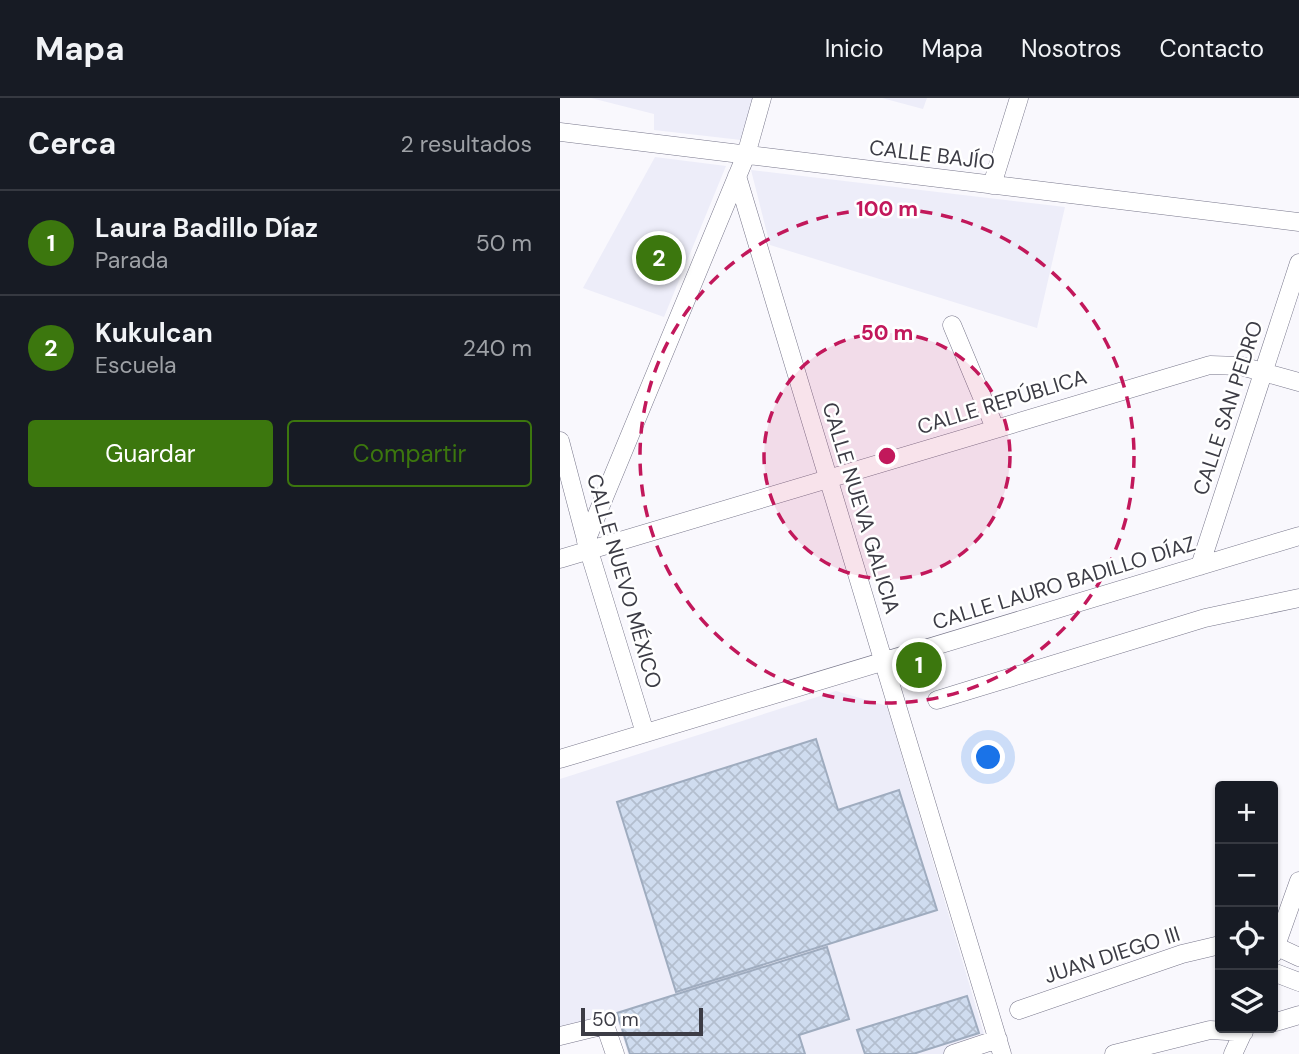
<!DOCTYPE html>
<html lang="es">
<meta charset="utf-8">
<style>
body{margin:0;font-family:"DM Sans",sans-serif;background:#242831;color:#f1f3f6}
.controls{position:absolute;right:21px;bottom:21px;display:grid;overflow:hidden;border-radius:7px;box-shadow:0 2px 5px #0004}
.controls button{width:63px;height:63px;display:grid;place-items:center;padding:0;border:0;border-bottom:2px solid #363941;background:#171b24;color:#f1f3f6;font:35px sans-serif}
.scale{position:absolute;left:21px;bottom:18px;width:122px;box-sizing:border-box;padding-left:7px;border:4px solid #3c3c45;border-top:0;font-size:19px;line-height:24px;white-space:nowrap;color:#3c3c45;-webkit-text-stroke:5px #fff;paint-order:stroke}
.you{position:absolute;left:429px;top:660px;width:24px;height:24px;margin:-18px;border:5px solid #fff;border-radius:50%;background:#1a73e8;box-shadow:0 0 0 10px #1a73e833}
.badge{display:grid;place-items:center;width:46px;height:46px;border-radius:50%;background:#3c770e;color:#fff;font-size:23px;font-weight:700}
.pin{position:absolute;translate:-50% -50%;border:4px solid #fff;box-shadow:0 2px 7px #0006}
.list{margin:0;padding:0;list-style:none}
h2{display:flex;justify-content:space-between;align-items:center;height:91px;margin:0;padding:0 28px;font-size:30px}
h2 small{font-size:23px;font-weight:400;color:#9ea1a6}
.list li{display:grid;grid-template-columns:46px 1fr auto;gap:21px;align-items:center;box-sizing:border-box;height:105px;padding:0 28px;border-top:2px solid #363941}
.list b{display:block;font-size:26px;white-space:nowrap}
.list p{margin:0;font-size:23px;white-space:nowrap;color:#9ea1a6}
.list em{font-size:23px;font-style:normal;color:#9ea1a6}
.actions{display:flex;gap:14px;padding:21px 28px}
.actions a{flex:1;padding:16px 0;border:2px solid #3c770e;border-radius:7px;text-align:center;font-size:24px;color:#3c770e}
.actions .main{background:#3c770e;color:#fff}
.icon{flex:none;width:38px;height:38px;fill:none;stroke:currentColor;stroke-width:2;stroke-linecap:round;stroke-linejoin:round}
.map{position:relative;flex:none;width:739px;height:956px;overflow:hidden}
header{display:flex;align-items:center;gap:42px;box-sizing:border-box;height:98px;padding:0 35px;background:#171b24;border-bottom:2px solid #363941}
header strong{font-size:33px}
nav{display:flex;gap:38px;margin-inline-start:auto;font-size:24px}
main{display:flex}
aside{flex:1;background:#171b24}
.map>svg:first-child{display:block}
.built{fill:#ededf9}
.building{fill:url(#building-cross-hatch);stroke:#9facbf;stroke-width:2}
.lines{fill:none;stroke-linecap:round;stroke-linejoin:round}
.minor-casing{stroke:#78778b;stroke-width:19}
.minor{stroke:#fff;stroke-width:18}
.ring{fill:none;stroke:#c2185b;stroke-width:3.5;stroke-dasharray:12 9}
.labels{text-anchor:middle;stroke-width:5;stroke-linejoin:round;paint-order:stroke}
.street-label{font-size:21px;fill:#3c3c45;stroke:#fff}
.centre{fill:#c2185b;stroke:#fff;stroke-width:3.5}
.ring-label{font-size:21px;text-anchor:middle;font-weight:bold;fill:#c2185b;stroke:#fff;stroke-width:5;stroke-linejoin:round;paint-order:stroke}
</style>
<header>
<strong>Mapa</strong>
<nav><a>Inicio</a><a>Mapa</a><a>Nosotros</a><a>Contacto</a></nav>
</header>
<main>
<aside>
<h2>Cerca<small>2 resultados</small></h2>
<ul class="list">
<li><span class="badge">1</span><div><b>Laura Badillo Díaz</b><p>Parada</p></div><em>50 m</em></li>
<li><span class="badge">2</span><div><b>Kukulcan</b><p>Escuela</p></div><em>240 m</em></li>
</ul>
<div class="actions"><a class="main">Guardar</a><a>Compartir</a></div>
</aside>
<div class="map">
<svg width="739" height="956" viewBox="0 0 739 956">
<defs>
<pattern id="building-cross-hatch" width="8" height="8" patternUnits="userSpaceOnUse" patternTransform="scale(1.75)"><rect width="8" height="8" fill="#cfdcef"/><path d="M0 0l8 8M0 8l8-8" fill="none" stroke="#b3bece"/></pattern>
</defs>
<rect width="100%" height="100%" fill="#f9f8fd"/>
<path class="built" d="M31,0h162l-12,42 -87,-10v-16z
M322,0h45l-4,11z
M95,59l71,9 -62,151 -81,-29z
M191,72l314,37 -28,121 -267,-83z
M276,593l51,15 102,345 -10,3h-351l-13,-41 -55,17v-251z"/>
<path class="building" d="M256,641l22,71 61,-20 38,120 -261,82 -59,-190z
M267,849l22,72 -50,16 6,19h-175l-13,-41z
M407,898l12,37 -66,21h-48l-8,-24z"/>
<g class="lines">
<g class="minor-casing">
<path id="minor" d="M0,34l739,90
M177,78l265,878
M432,87l27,-87
M392,227l43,103
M0,343l29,110 56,182
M26,443l160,-386 16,-57
M0,461l650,-194 31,1 58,16
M640,468l99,-303
M377,602l268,-82 94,-20
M0,661l739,-223
M713,847l26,12
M713,856l26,-73
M713,874l26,10
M459,912l163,-56 38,-9
M716,924l23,-7
M0,938l45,-11 10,29
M393,956l45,-15
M554,956l96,-24 34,2
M673,956l12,-26"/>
</g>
<use href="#minor" class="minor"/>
</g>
<circle cx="327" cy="358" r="123" fill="#c2185b" fill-opacity=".12"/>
<g class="ring">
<circle cx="327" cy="358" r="123"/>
<circle cx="327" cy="358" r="247"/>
</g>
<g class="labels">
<g class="street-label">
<text transform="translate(372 57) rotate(7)" y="7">CALLE BAJÍO</text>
<text transform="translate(442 304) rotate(-17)" y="7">CALLE REPÚBLICA</text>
<text transform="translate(668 310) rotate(-72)" y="7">CALLE SAN PEDRO</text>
<text transform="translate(301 410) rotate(73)" y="7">CALLE NUEVA GALICIA</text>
<text transform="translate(64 483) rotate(74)" y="7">CALLE NUEVO MÉXICO</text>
<text transform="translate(504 485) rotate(-17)" y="7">CALLE LAURO BADILLO DÍAZ</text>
<text transform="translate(552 857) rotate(-18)" y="7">JUAN DIEGO III</text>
</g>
</g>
<circle cx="327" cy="358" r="10" class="centre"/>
<g class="ring-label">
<text x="327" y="118">100 m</text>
<text x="327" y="242">50 m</text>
</g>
</svg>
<div class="controls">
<button>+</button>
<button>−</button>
<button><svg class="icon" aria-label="locate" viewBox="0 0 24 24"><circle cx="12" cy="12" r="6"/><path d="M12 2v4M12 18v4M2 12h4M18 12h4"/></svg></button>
<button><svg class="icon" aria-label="layers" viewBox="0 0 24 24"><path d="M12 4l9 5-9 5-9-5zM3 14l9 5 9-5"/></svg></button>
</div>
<div class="scale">50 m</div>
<div class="you"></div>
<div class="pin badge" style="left:359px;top:567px">1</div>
<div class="pin badge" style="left:99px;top:160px">2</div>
</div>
</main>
